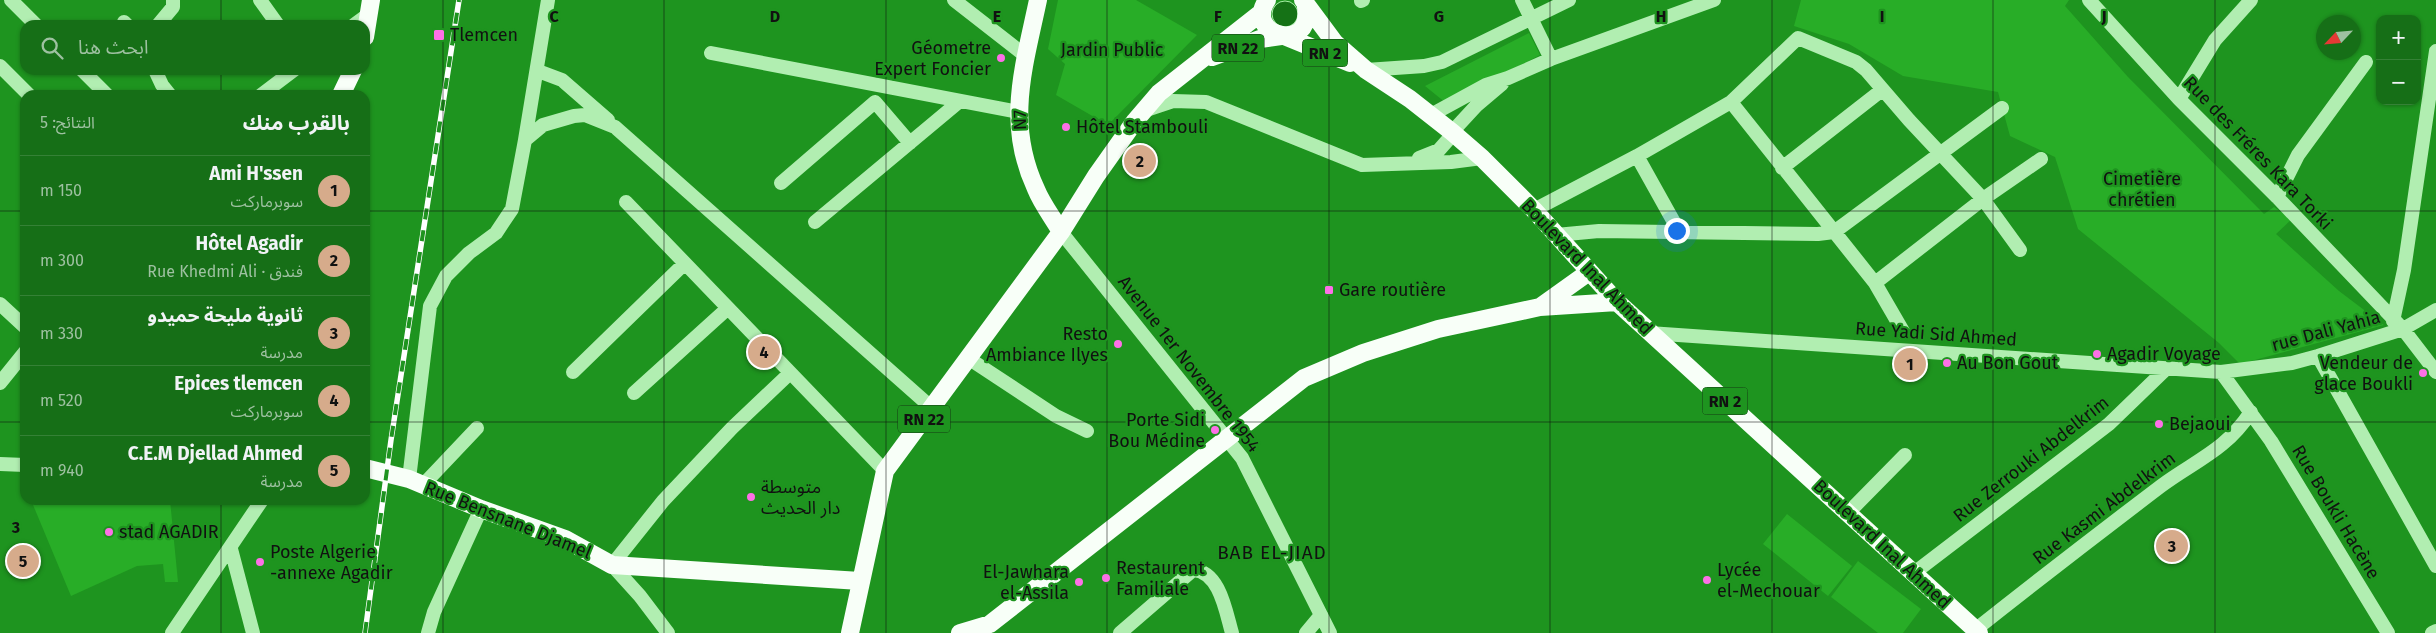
<!DOCTYPE html>
<html lang="ar">
<meta charset="utf-8">
<style>
body{margin:0;font-family:"Fira Sans","Noto Sans Arabic",sans-serif;background:#237724;color:#f1f3f6;direction:rtl}
.controls{position:absolute;right:15px;top:15px;display:grid;overflow:hidden;border-radius:10px;box-shadow:0 1px 4px #0004}
.controls button{width:45px;height:45px;display:grid;place-items:center;padding:0;border:0;border-bottom:1px solid #358136;background:#166f17;color:#f1f3f6;font:25px sans-serif}
.compass{position:absolute;left:2316px;top:15px;width:45px;height:45px;border-radius:50%;background:#166f17;box-shadow:0 1px 4px #0004;rotate:244deg}
.you{position:absolute;left:1676px;top:230px;width:18px;height:18px;margin:-12px;border:4px solid #fff;border-radius:50%;background:#1a73e8;box-shadow:0 0 0 8px #1a73e833}
.badge{display:grid;place-items:center;width:32px;height:32px;border-radius:50%;background:#d6ab8b;color:#111;font-size:16px;font-weight:700}
.pin{position:absolute;translate:-50% -50%;border:2px solid #fff;box-shadow:0 1px 5px #0006}
.list{margin:0;padding:0;list-style:none}
h2{display:flex;justify-content:space-between;align-items:center;height:65px;margin:0;padding:0 20px;font-size:21px}
h2 small{font-size:16px;font-weight:400;color:#9ec1a1}
.list li{display:grid;grid-template-columns:32px 1fr auto;gap:15px;align-items:center;box-sizing:border-box;height:70px;padding:0 20px;border-top:1px solid #358136}
.list b{display:block;font-size:19px;white-space:nowrap}
.list p{margin:0;font-size:16px;white-space:nowrap;color:#9ec1a1}
.list em{font-size:16px;font-style:normal;color:#9ec1a1}
.icon{flex:none;width:28px;height:28px;fill:none;stroke:currentColor;stroke-width:2;stroke-linecap:round;stroke-linejoin:round}
.map{position:relative;flex:none;width:2436px;height:633px;overflow:hidden;direction:ltr}
.search{position:absolute;background:#166f17;box-shadow:0 1px 4px #0004;left:20px;top:20px;width:350px;height:55px;display:flex;align-items:center;gap:12px;box-sizing:border-box;padding:0 18px;border-radius:15px;color:#9ec1a1;font-size:19px}
.panel{position:absolute;background:#166f17;box-shadow:0 1px 4px #0004;left:20px;top:90px;width:350px;height:415px;border-radius:15px;direction:rtl}
.map>svg:first-child{display:block}
.green{fill:#28ad27}
.water{fill:#157216;stroke:#a5f0a4}
.lines{fill:none;stroke-linecap:round;stroke-linejoin:round}
.minor{stroke:#b1eeb1;stroke-width:14}
.major{stroke:#f8fff8;stroke-width:18}
.rail-casing{stroke:#fff;stroke-width:5.5}
.rail{stroke:#1e941f;stroke-width:4;stroke-dasharray:11;stroke-linecap:butt}
.grid{fill:none;stroke:#111;stroke-width:1;stroke-opacity:0.55}
.poi-dot{fill:#fd70e7;stroke:#1e941f;stroke-width:2}
.labels{text-anchor:middle;stroke-width:4.5;stroke-linejoin:round;paint-order:stroke}
.shield{fill:#1e941f;stroke:#153815;stroke-width:1}
.shield-label{font-size:16px;font-weight:bold;fill:#111}
.poi-label{font-size:18px;fill:#111;stroke:#1e941f;text-anchor:start}
.park-label{font-size:18px;fill:#111;stroke:#1e941f}
.street-label{font-size:18px;fill:#111;stroke:#1e941f}
.neighbourhood-label{font-size:19px;letter-spacing:1px;fill:#111;stroke:#1e941f}
.grid-label{font-size:16px;text-anchor:middle;font-weight:bold;fill:#111;stroke:#1e941f;stroke-width:4.5;stroke-linejoin:round;paint-order:stroke}
</style>
<div class="map">
<svg width="2436" height="633" viewBox="0 0 2436 633">
<rect width="100%" height="100%" fill="#1e941f"/>
<path class="green" d="M1058,0h78l61,35 -89,90 -52,-30 9,-31 -17,-15z
M1801,0h268l-4,6 63,71 136,137 10,-7 7,5 3,-3 9,9 -17,16 63,57 45,34 -144,39 -21,-21 -141,-114 -23,-72 -45,-21 -12,-44 -95,-16 -54,-32 -55,-18z
M1529,33l11,22 -94,48 -21,-17z
M31,500h139l8,82h-13l-2,-18 -26,2 -66,30z
M1787,514l65,52 -24,30 -65,-52z
M1858,561l63,48 -18,24h-25l-47,-36z"/>
<path class="water" d="M1272 14a13 13 0 1 1 26 0a13 13 0 1 1-26 0Z"/>
<g class="lines">
<path class="minor" d="M11,0l25,25
M260,0l18,25
M954,0l73,57
M1522,0l29,59
M2089,0l90,99 98,98 126,132 33,43
M1361,1l2,-1
M124,22l3,3
M158,25l15,-18v-7
M354,25l15,-11
M711,53l307,59
M0,66l29,29
M82,70l25,25
M155,70l7,15 8,10
M1366,70l58,-4 18,-4 127,-62
M538,71l24,9 46,40
M261,95l33,-25
M2179,99l36,-59 36,-40
M1731,102l144,181 29,50
M1143,111l30,-10 33,1 156,63 89,-3 31,-4
M1431,115l55,-30 22,-7 43,-19 163,-59
M1452,132l24,-26 26,-22
M525,140l23,-140
M1637,156l43,77
M1419,158l20,-8 15,-17
M1782,168l100,-78
M781,183l94,-81 35,41
M2277,197l21,-42 68,-93
M626,202l259,269
M1534,210l103,-54 94,-54 67,-64 58,24 10,8 43,50 74,79 37,51
M815,222l145,-121
M1061,232l181,226 88,175
M1556,235l43,-4 219,3 16,-2 168,-124
M1875,283l108,-84 58,-40
M0,304l25,23
M2393,321l11,-51 32,-219
M1649,333l572,39 71,-9 26,-7 85,-27 33,-19
M2318,356l118,210
M968,358l88,58 31,15
M573,372l111,-108
M2221,372l50,69 117,192
M0,383l25,-31
M634,393l94,-85
M0,464l25,1
M409,479l21,-173 16,-30 23,-23 27,-20 16,-24 13,-69 18,-15 31,-9 11,-1 30,12 317,281
M423,485l54,-57
M1849,512l56,-57
M231,549l22,84
M1914,573l195,-149 57,-55
M1975,630c62,-49 124,-97 186,-144 35,-26 64,-35 90,-74
M172,633l90,-133
M428,633l6,-21 47,-103
M668,633l-28,-37 -28,-31 51,-64 69,-73 57,-54
M1120,633l73,-63c27,1 33,43 39,63
M1306,633l15,-18
M2432,633l4,-2"/>
<path class="major" d="M1038,0c-14,67 -33,123 -2,189 6,15 17,29 25,43
M1267,0c-24,36 46,54 39,7
M1303,0l32,43 31,27 44,29 42,33 30,26 52,52 83,92 362,331
M1284,36l66,27
M365,37l6,-37
M1212,57l48,-18 21,-3
M341,95l12,-25
M1540,307l49,-35
M365,468l44,11 72,30 84,30 47,26 248,16
M850,633l35,-162 176,-239 35,-56 39,-55 24,-28 103,-81
M960,633l30,-9 314,-246 59,-25 75,-24 102,-22 77,-5"/>
<g class="rail-casing">
<path id="rail" d="M365,633l26,-193 68,-440"/>
</g>
<use href="#rail" class="rail"/>
</g>
<path class="grid" d="M221,0v25M443,0v633M664,0v633M886,0v633M1107,0v633M1329,0v633M1550,0v633M1772,0v633M1993,0v633M2215,0v633M221,70v25M0,211h25M365,211h2071M0,422h25M365,422h2071M221,500v133"/>
<g class="poi-dot">
<rect x="433" y="29" width="12" height="12" rx="2.5"/>
<circle cx="1001" cy="58" r="5"/>
<circle cx="1066" cy="127" r="5"/>
<rect x="1324" y="285" width="10" height="10" rx="2.5"/>
<circle cx="1118" cy="344" r="5"/>
<circle cx="2097" cy="354" r="5"/>
<circle cx="1947" cy="363" r="5"/>
<circle cx="2423" cy="373" r="5"/>
<circle cx="2159" cy="424" r="5"/>
<circle cx="1215" cy="430" r="5"/>
<circle cx="751" cy="497" r="5"/>
<circle cx="109" cy="532" r="5"/>
<circle cx="260" cy="562" r="5"/>
<circle cx="1106" cy="578" r="5"/>
<circle cx="1707" cy="580" r="5"/>
<circle cx="1079" cy="582" r="5"/>
</g>
<g class="labels">
<g class="shield">
<rect x="1212" y="34.5" width="52" height="27" rx="4"/>
<rect x="1302.5" y="39.5" width="45" height="27" rx="4"/>
<rect x="1702.5" y="387.5" width="45" height="27" rx="4"/>
<rect x="898" y="405.5" width="52" height="27" rx="4"/>
</g>
<g class="shield-label">
<text x="1238" y="54">RN 22</text>
<text x="1325" y="59">RN 2</text>
<text x="1725" y="407">RN 2</text>
<text x="924" y="425">RN 22</text>
</g>
<g class="poi-label">
<text x="450" y="41">Tlemcen</text>
<text x="991" y="54" text-anchor="end">Géometre<tspan x="991" dy="21">Expert Foncier</tspan></text>
<text x="1076" y="133">Hôtel Stambouli</text>
<text x="1339" y="296">Gare routière</text>
<text x="1108" y="340" text-anchor="end">Resto<tspan x="1108" dy="21">Ambiance Ilyes</tspan></text>
<text x="2107" y="360">Agadir Voyage</text>
<text x="1957" y="369">Au Bon Gout</text>
<text x="2413" y="369" text-anchor="end">Vendeur de<tspan x="2413" dy="21">glace Boukli</tspan></text>
<text x="1205" y="426" text-anchor="end">Porte Sidi<tspan x="1205" dy="21">Bou Médine</tspan></text>
<text x="2169" y="430">Bejaoui</text>
<text x="761" y="493">متوسطة<tspan x="761" dy="21">دار الحديث</tspan></text>
<text x="119" y="538">stad AGADIR</text>
<text x="270" y="558">Poste Algerie<tspan x="270" dy="21">-annexe Agadir</tspan></text>
<text x="1116" y="574">Restaurent<tspan x="1116" dy="21">Familiale</tspan></text>
<text x="1717" y="576">Lycée<tspan x="1717" dy="21">el-Mechouar</tspan></text>
<text x="1069" y="578" text-anchor="end">El-Jawhara<tspan x="1069" dy="21">el-Assila</tspan></text>
</g>
<g class="park-label">
<text x="1112" y="56">Jardin Public</text>
<text x="2142" y="185">Cimetière<tspan x="2142" dy="21">chrétien</tspan></text>
</g>
<g class="street-label">
<text transform="translate(1020 120) rotate(-92)" y="6">N7</text>
<text transform="translate(2258 153) rotate(46)" y="6">Rue des Fréres Kara Torki</text>
<text transform="translate(1587 267) rotate(46)" y="6">Boulevard Inal Ahmed</text>
<text transform="translate(2326 331) rotate(-15)" y="6">rue Dali Yahia</text>
<text transform="translate(1936 334) rotate(4)" y="6">Rue Yadi Sid Ahmed</text>
<text transform="translate(1189 364) rotate(52)" y="6">Avenue 1er Novembre 1954</text>
<text transform="translate(2031 459) rotate(-38)" y="6">Rue Zerrouki Abdelkrim</text>
<text transform="translate(2104 508) rotate(-37)" y="6">Rue Kasmi Abdelkrim</text>
<text transform="translate(2336 512) rotate(59)" y="6">Rue Boukli Hacène</text>
<text transform="translate(508 520) rotate(22)" y="6">Rue Bensnane Djamel</text>
<text transform="translate(1882 544) rotate(43)" y="6">Boulevard Inal Ahmed</text>
</g>
<g class="neighbourhood-label">
<text x="1272" y="559">BAB EL-JIAD</text>
</g>
</g>
<g class="grid-label">
<text x="554" y="22">C</text>
<text x="775" y="22">D</text>
<text x="997" y="22">E</text>
<text x="1218" y="22">F</text>
<text x="1439" y="22">G</text>
<text x="1661" y="22">H</text>
<text x="1882" y="22">I</text>
<text x="2104" y="22">J</text>
<text x="16" y="533">3</text>
</g>
</svg>
<div class="controls">
<button>+</button>
<button>−</button>
</div>
<svg class="compass" viewBox="-18 -18 36 36"><path d="M0-13l5 13h-10z" fill="#e53935"/><path d="M0 13l5-13h-10z" fill="#9ec1a1"/></svg>
<div class="you"></div>
<div class="pin badge" style="left:1910px;top:364px">1</div>
<div class="pin badge" style="left:1140px;top:161px">2</div>
<div class="pin badge" style="left:2172px;top:546px">3</div>
<div class="pin badge" style="left:764px;top:352px">4</div>
<div class="pin badge" style="left:23px;top:561px">5</div>
<div class="search"><svg class="icon" aria-label="search" viewBox="0 0 24 24"><circle cx="10" cy="10" r="6"/><path d="M15 15l6 6"/></svg>ابحث هنا</div>
<section class="panel">
<h2>بالقرب منك<small>النتائج: 5</small></h2>
<ul class="list">
<li><span class="badge">1</span><div><b>Ami H'ssen</b><p>سوبرماركت</p></div><em>150 m</em></li>
<li><span class="badge">2</span><div><b>Hôtel Agadir</b><p>فندق · Rue Khedmi Ali</p></div><em>300 m</em></li>
<li><span class="badge">3</span><div><b>ثانوية مليحة حميدو</b><p>مدرسة</p></div><em>330 m</em></li>
<li><span class="badge">4</span><div><b>Epices tlemcen</b><p>سوبرماركت</p></div><em>520 m</em></li>
<li><span class="badge">5</span><div><b>C.E.M Djellad Ahmed</b><p>مدرسة</p></div><em>940 m</em></li>
</ul>
</section>
</div>
